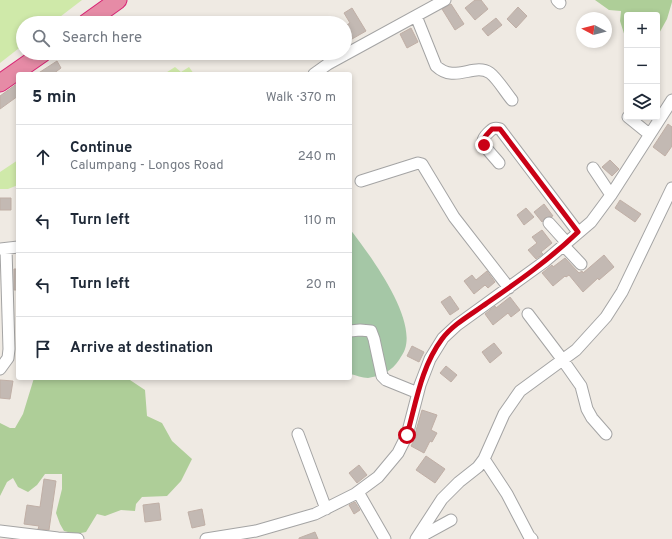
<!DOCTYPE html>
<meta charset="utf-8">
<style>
body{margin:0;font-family:Overpass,sans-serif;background:#f2f2f3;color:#1f2937}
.controls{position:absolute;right:12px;top:12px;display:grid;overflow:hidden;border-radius:4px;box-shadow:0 2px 6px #0003}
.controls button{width:36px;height:36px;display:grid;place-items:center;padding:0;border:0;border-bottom:1px solid #e0e1e3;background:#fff;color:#1f2937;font:20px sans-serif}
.compass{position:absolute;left:576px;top:12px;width:36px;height:36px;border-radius:50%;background:#fff;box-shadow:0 2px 6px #0003;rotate:277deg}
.stop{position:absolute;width:12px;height:12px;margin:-9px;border:3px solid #ca0116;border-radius:50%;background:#fff}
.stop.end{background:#ca0116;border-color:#fff;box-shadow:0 1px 4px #0008}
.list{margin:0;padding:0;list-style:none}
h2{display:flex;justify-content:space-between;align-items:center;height:52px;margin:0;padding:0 16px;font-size:17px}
h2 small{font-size:13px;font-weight:400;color:#747a83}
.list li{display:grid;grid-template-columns:26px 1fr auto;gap:12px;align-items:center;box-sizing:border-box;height:64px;padding:0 16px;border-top:1px solid #e0e1e3}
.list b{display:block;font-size:15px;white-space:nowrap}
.list p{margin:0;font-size:13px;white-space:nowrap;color:#747a83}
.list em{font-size:13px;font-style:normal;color:#747a83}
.icon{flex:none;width:22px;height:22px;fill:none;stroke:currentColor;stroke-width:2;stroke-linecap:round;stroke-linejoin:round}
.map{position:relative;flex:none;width:672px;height:539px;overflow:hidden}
.search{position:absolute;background:#fff;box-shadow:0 2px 6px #0003;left:16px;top:16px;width:336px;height:44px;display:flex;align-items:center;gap:10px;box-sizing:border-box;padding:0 14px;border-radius:22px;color:#747a83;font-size:15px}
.panel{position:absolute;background:#fff;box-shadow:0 2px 6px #0003;left:16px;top:72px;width:336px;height:308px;border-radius:4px}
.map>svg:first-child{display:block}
.grass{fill:#cfe9a9}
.forest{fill:#aece98}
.cemetery{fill:#a5c7a6}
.building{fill:#c3b9b3;stroke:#c0afa6}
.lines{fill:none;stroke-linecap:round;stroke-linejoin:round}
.minor-casing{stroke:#a4a4a4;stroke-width:13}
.highway-casing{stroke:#d82475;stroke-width:19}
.minor{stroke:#fff;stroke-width:11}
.highway{stroke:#e68ba6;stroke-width:17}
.route{stroke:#ca0116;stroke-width:5}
</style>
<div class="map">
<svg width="672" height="539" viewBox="0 0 672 539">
<rect width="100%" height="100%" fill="#efeae3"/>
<path class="grass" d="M0,0h82l-30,23h-29v22l-23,18z
M175,67l6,5 8,-5 5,7h-30z
M18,160v25l-10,4h-8v-17z"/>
<path class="forest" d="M595,0h77v2l-5,17 -10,18v-22h-30v28l-7,-22 1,-10 -12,-1z
M34,378h93l18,12 2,26 15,7 10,18 20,18 -11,22 -14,15 -25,1 -6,7 -1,7 -14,-1 -16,6 -8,-2 -11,18 -10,2 -12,-3 -4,-7 -4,-11 6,-24v-15h-17l-8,11 -9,7 -10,-5 -5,-9 -6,4 -7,14v-73l10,5h5l8,-14z"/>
<path class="cemetery" d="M350,229c19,25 66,87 55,120 -1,4 -4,7 -6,11 -7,11 -18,16 -31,18 -6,0 -12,-3 -18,-4z"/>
<path class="building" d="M475,0h6l7,9 -13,11 -10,-12z
M451,4l13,20 -9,6 -13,-21z
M518,7l9,9 -11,12 -9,-9z
M352,8l14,23 -21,12v-17l5,-3 -6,-10z
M496,18l6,7 -14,11 -6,-7z
M411,28l7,14 -11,6 -7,-14z
M57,61l4,7 -8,6h-16z
M18,83v13l-18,13v-13z
M668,124l4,3v19l-7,10 -12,-9z
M610,160l9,9 -7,7 -10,-9z
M0,198h11v12h-11z
M620,200l21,14 -6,8 -20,-14z
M544,204l9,12 -8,2 -3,4 -8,-10z
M526,208l8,9 -10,8 -7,-10z
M542,230l10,13 -11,9 2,2 -7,5 -8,-9 9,-7 -5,-6z
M604,255l10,12 -15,13 -1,-2 -15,14 -14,-17 -3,2 -1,-1 -12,10 -11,-13 10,-8 1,2 12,-9 14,15 3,-2 1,2z
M14,269h4v21h-4z
M487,271l8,11 -7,6 -3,-3 -11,9 -10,-13 8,-6 4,5z
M450,296l9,13 -9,6 -9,-13z
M510,297l10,13 -9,7 -3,-4 -15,12 -8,-11 10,-8 1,2z
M494,343l8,10 -12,10 -8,-11z
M412,346l12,6 -5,10 -12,-6z
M446,366l11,9 -6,7 -11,-9z
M0,380l13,1 -3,18 -10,-1z
M422,410l15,5 -6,15 6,3 -5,9 -2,-1 -6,12 -13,-7 6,-12h-2z
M426,456l19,13 -10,14 -19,-13z
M359,465l8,10 -10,8 -8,-10z
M44,479l12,2 -7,49 -11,-1 1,-3 -15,-2 3,-19 13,2z
M355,502l5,8 -6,4 -5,-9z
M159,503l2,17 -16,2 -2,-17z
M202,509l3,16 -13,3 -4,-16z
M315,532l3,7h-19v-1z"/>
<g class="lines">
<g class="minor-casing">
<path id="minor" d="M557,0l3,3
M416,16l20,50c19,18 38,-4 54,7 7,5 16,20 22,27
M314,74l14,-10 117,-64
M628,117l21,17
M499,163c-3,-4 -16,-17 -16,-22 0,-3 3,-6 5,-8 4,-4 6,-6 12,-4l78,103
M593,168l18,27
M361,181l57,-18 4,1 32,53 55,71
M549,223l18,20
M564,246l17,18
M0,249l18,-2
M528,314l34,45 19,27 6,23 5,9 14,16
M350,331l10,-1 11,1 3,8 8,37 4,4 32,13
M0,369l8,-11 1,-9 -3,-100
M298,434l28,75
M484,459l23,35 22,42 3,3
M358,492l27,47
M0,531l58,7 20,1
M418,538l33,-18
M206,539l50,-8 59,-17 40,-20 23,-17 20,-24 9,-18 13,-50 10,-26 13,-21 14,-13 87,-63 47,-40 20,-27 61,-95
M416,539l26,-40 17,-17 19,-15 6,-8 20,-45 16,-23 56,-41 30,-33 16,-25 50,-104"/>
</g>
<g class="highway-casing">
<path id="highway" d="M86,23l32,-23
M0,83l43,-30"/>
</g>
<use href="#minor" class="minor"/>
<use href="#highway" class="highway"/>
</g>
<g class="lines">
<path class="route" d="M407,435c9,-32 14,-68 35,-96 11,-15 30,-25 45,-36 32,-22 63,-44 91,-71l-78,-103h-8c-4,5 -10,8 -8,16"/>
</g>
</svg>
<div class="controls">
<button>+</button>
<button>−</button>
<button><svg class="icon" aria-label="layers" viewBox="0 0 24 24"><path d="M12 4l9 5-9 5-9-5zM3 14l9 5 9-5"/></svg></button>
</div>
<svg class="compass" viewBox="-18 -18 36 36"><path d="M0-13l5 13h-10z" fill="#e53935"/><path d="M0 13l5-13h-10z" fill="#747a83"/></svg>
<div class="stop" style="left:407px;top:435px"></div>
<div class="stop end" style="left:484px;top:145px"></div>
<div class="search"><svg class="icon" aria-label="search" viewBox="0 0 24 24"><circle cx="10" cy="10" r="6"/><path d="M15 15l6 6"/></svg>Search here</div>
<section class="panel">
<h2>5 min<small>Walk · 370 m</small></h2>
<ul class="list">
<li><svg class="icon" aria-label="ahead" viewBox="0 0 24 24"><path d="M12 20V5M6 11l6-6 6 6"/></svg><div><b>Continue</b><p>Calumpang - Longos Road</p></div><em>240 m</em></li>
<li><svg class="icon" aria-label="left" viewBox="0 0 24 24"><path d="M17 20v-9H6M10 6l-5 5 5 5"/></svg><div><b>Turn left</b></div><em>110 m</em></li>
<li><svg class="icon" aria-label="left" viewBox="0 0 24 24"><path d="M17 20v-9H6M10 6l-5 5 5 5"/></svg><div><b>Turn left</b></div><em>20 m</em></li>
<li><svg class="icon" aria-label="arrive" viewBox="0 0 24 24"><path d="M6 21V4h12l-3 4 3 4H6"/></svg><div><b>Arrive at destination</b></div></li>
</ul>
</section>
</div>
